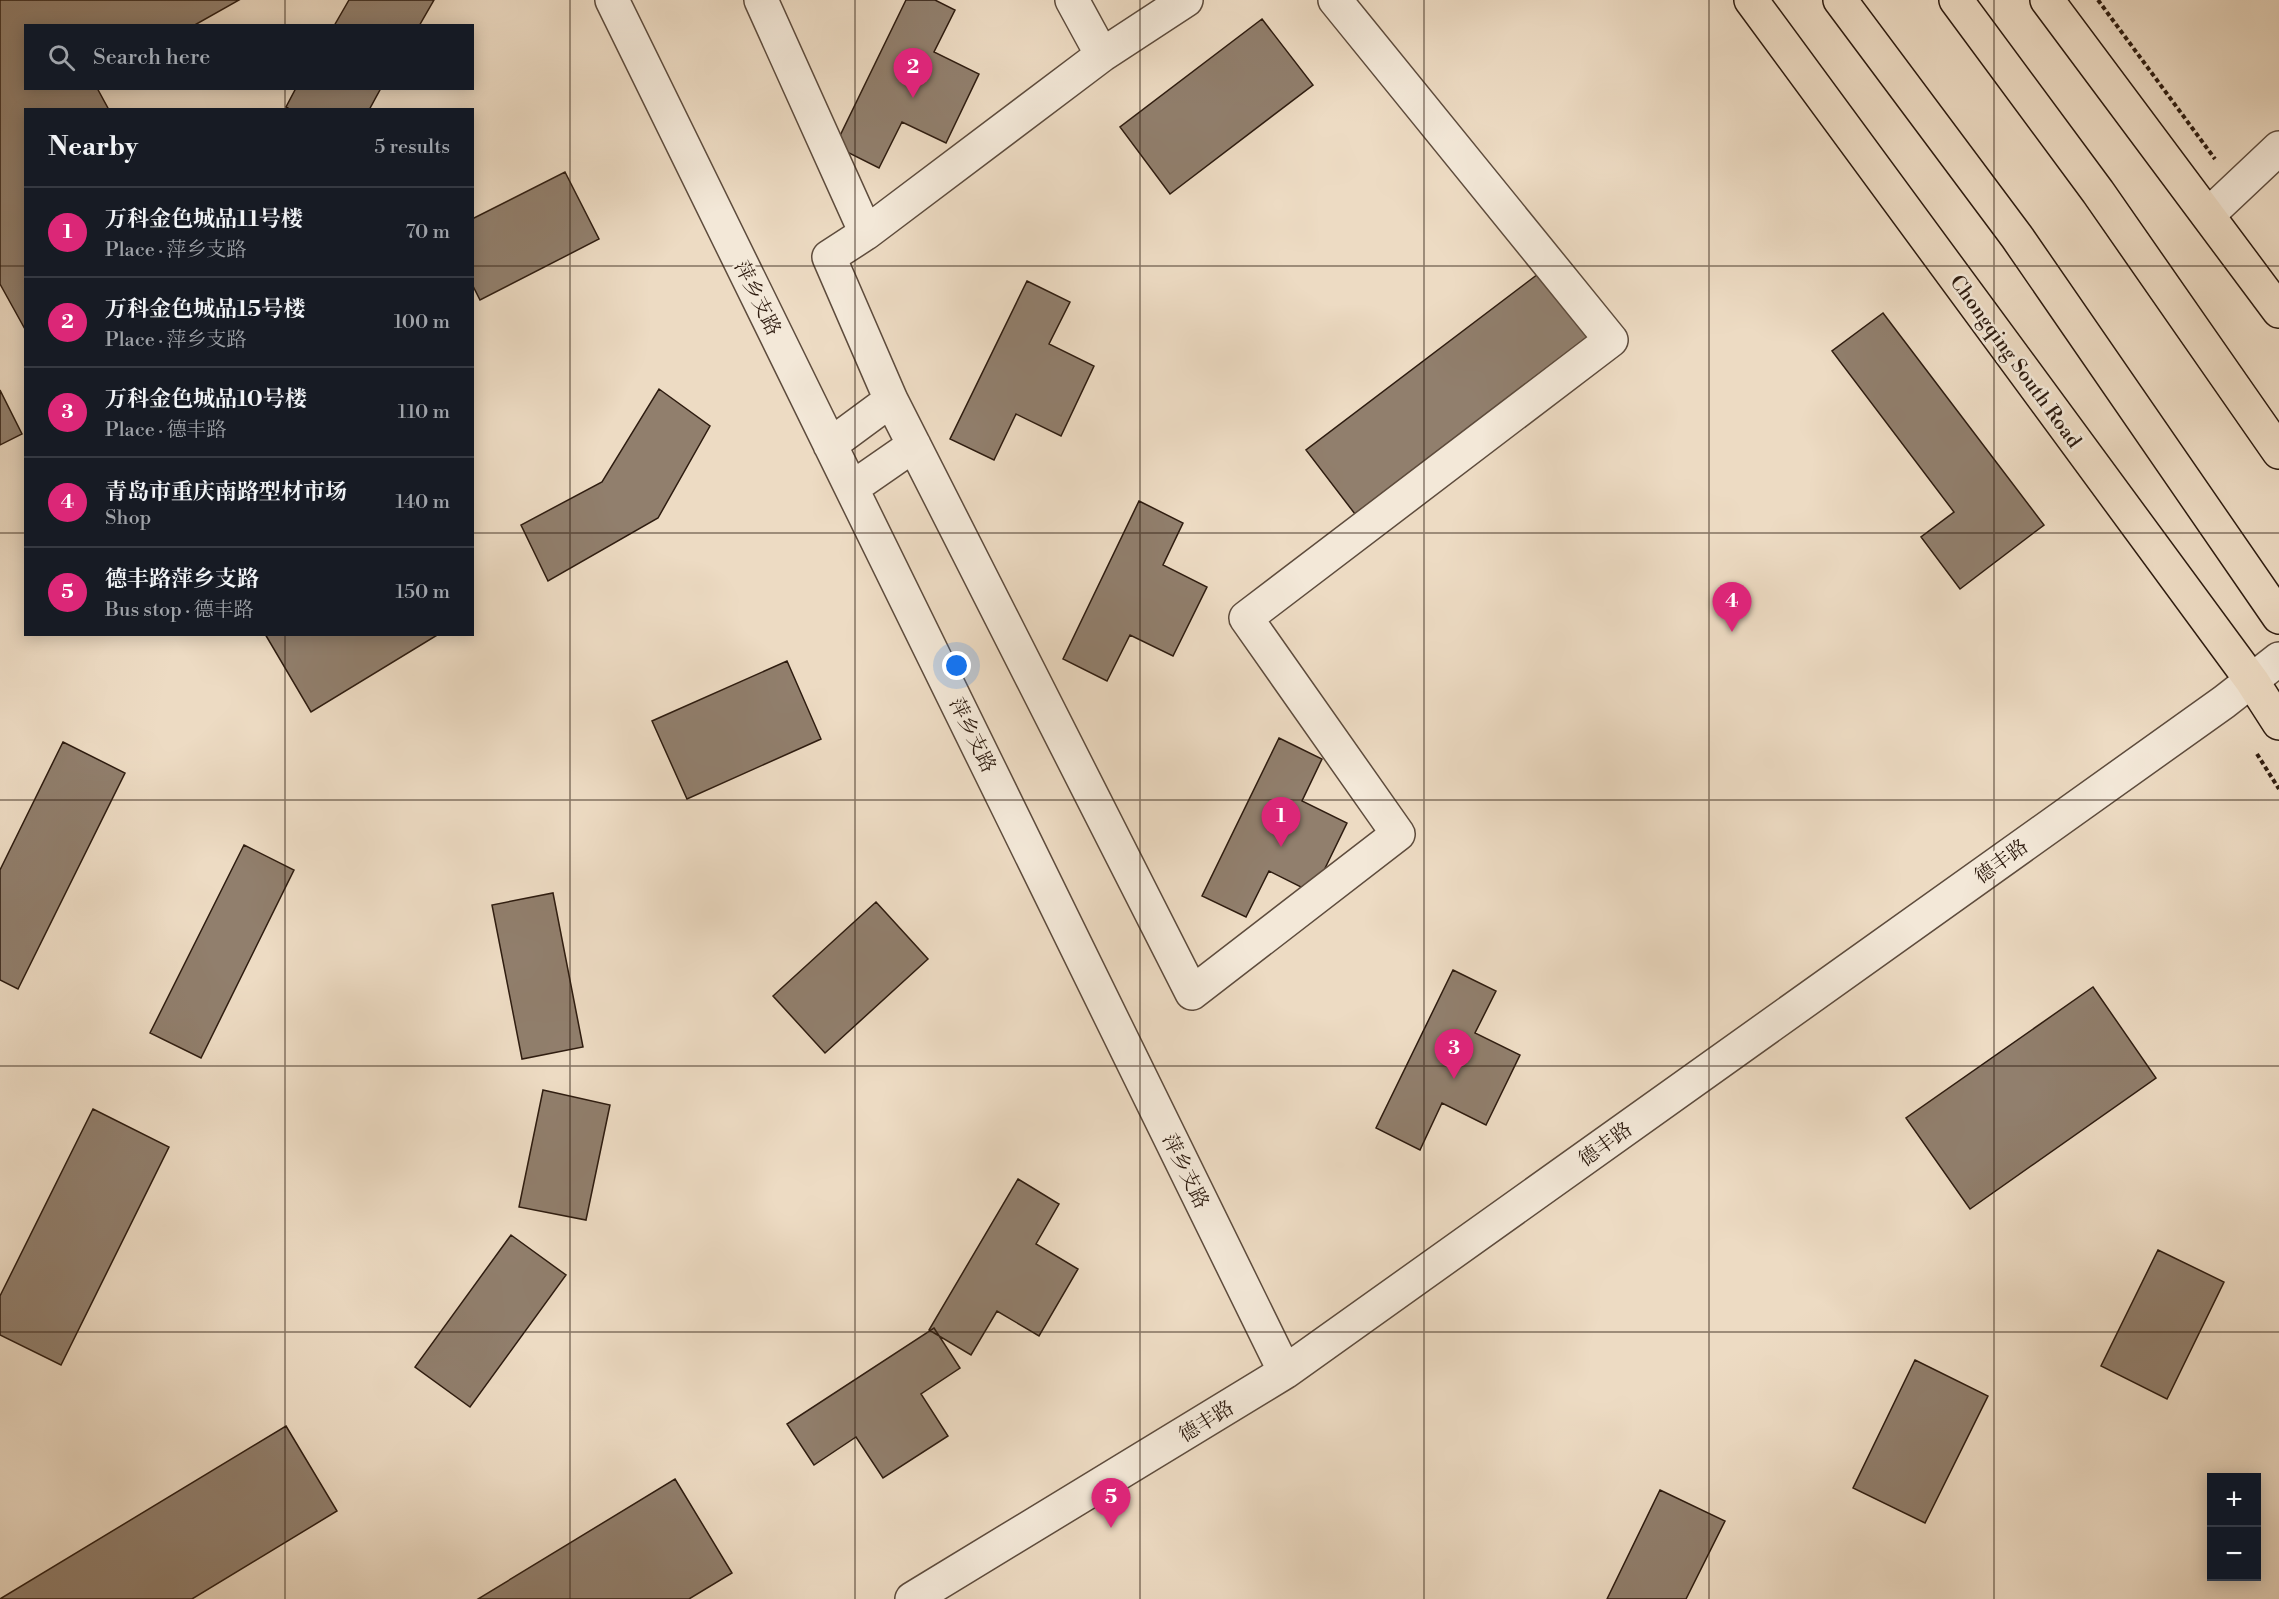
<!DOCTYPE html>
<meta charset="utf-8">
<style>
body{margin:0;font-family:"Libre Bodoni","Noto Serif SC",serif;background:#242831;color:#f1f3f6}
.controls{position:absolute;right:18px;bottom:18px;display:grid;overflow:hidden;border-radius:0px;box-shadow:0 3px 15px #0003}
.controls button{width:54px;height:54px;display:grid;place-items:center;padding:0;border:0;border-bottom:2px solid #363941;background:#171b24;color:#f1f3f6;font:30px sans-serif}
.you{position:absolute;left:957px;top:666px;width:21px;height:21px;margin:-15px;border:4px solid #fff;border-radius:50%;background:#1a73e8;box-shadow:0 0 0 9px #1a73e833}
.badge{display:grid;place-items:center;width:39px;height:39px;border-radius:50%;background:#db2777;color:#fff;font-size:20px;font-weight:700}
.pin{position:absolute;translate:-50% -50px;filter:drop-shadow(0 2px 3px #0008)}
.pin::after{content:'';position:absolute;top:32px;width:21px;height:18px;background:inherit;clip-path:polygon(0 0,100% 0,50% 100%)}
.list{margin:0;padding:0;list-style:none}
h2{display:flex;justify-content:space-between;align-items:center;height:78px;margin:0;padding:0 24px;font-size:26px}
h2 small{font-size:20px;font-weight:400;color:#9ea1a6}
.list li{display:grid;grid-template-columns:39px 1fr auto;gap:18px;align-items:center;box-sizing:border-box;height:90px;padding:0 24px;border-top:2px solid #363941}
.list b{display:block;font-size:22px;white-space:nowrap}
.list p{margin:0;font-size:20px;white-space:nowrap;color:#9ea1a6}
.list em{font-size:20px;font-style:normal;color:#9ea1a6}
.icon{flex:none;width:33px;height:33px;fill:none;stroke:currentColor;stroke-width:2;stroke-linecap:round;stroke-linejoin:round}
.map{position:relative;flex:none;width:2279px;height:1599px;overflow:hidden}
.search{position:absolute;background:#171b24;box-shadow:0 3px 15px #0003;left:24px;top:24px;width:450px;height:66px;display:flex;align-items:center;gap:15px;box-sizing:border-box;padding:0 21px;border-radius:0px;color:#9ea1a6;font-size:22px}
.panel{position:absolute;background:#171b24;box-shadow:0 3px 15px #0003;left:24px;top:108px;width:450px;height:528px;border-radius:0px}
.map>svg:first-child{display:block}
.building{fill:#917f6d;stroke:#2e1c10;stroke-width:1.5}
.lines{fill:none;stroke-linecap:round;stroke-linejoin:round}
.minor-casing{stroke:#5e4c3d;stroke-width:36}
.major-casing{stroke:#2e1c10;stroke-width:36}
.highway-casing{stroke:#2e1c10;stroke-width:36}
.path{stroke:#2e1c10;stroke-width:4;stroke-dasharray:4.5 3;stroke-linecap:butt}
.minor{stroke:#f3e8d8;stroke-width:33}
.major{stroke:#eddbc3;stroke-width:33}
.highway{stroke:#eddbc3;stroke-width:33}
.grid{fill:none;stroke:#2e1c10;stroke-width:1.5;stroke-opacity:0.55}
.labels{text-anchor:middle;stroke-width:5;stroke-linejoin:round;paint-order:stroke}
.street-label{font-size:20px;fill:#2e1c10;stroke:#f3e8d8}
</style>
<div class="map">
<svg width="2279" height="1599" viewBox="0 0 2279 1599">
<rect width="100%" height="100%" fill="#eddbc3"/>
<filter id="stains"><feTurbulence type="fractalNoise" baseFrequency=".00333" numOctaves="4"/><feColorMatrix values="0 0 0 0 .2 0 0 0 0 .09 0 0 0 0 .02 0 0 0 .5 -.17"/></filter>
<radialGradient id="worn" r=".72"><stop offset=".6" stop-color="#630" stop-opacity="0"/><stop offset="1" stop-color="#630" stop-opacity=".3"/></radialGradient>
<path class="building" d="M0,0h239l-46,26h-167v62h71l12,22h-83v221l-26,-47z
M349,0h85l-15,26h-85z
M906,0h29l20,10 -21,42 45,22 -33,69 -44,-21 -23,46 -44,-22z
M1262,19l51,66 -143,109 -50,-67z
M296,88h85l-12,22h-78l-5,-3z
M565,172l34,67 -119,61 -8,-16v-65z
M1542,271l48,64 -235,179 -49,-64z
M1027,281l43,21 -21,42 45,22 -33,70 -45,-22 -22,46 -44,-21z
M1883,313l161,212 -84,64 -39,-52 33,-25 -122,-161z
M659,389l51,37 -52,92 -110,63 -27,-56 81,-43z
M0,390l22,44 -22,11z
M1139,501l44,22 -20,42 44,22 -34,69 -43,-21 -23,46 -44,-22z
M265,634h174l-128,78z
M787,661l34,78 -134,60 -35,-78z
M1279,738l43,21 -20,42 45,22 -34,70 -44,-22 -23,46 -44,-21z
M63,742l62,31 -107,216 -18,-9v-110z
M244,845l50,25 -93,188 -51,-25z
M553,893l30,154 -61,12 -30,-154z
M876,902l52,57 -103,94 -52,-57z
M1453,970l43,21 -21,42 45,22 -34,70 -44,-22 -22,47 -44,-22z
M2093,987l63,91 -186,131 -64,-91z
M543,1090l67,15 -24,115 -67,-13z
M93,1109l76,38 -108,218 -61,-30v-39z
M1018,1179l41,25 -23,40 42,25 -39,67 -42,-25 -26,44 -42,-25z
M511,1235l55,40 -96,132 -55,-40z
M2158,1250l66,32 -57,117 -66,-33z
M934,1328l26,40 -39,26 27,42 -65,42 -27,-41 -42,28 -27,-41z
M1915,1360l73,36 -63,127 -72,-35z
M286,1426l51,85 -145,88h-192z
M675,1479l57,94 -43,26h-211z
M1660,1490l65,31 -39,78h-79z"/>
<g class="lines">
<g class="minor-casing">
<path id="minor" d="M612,0l673,1372
M761,0l105,233 -37,24 62,143 301,593 206,-159 -152,-216 365,-278 -276,-340
M1072,0l30,55 84,-55
M2208,215l71,-67
M866,233l236,-178
M830,445l61,-45
M852,488l62,-43
M912,1599l373,-227 939,-670 55,-43"/>
</g>
<g class="major-casing">
<path id="major" d="M1751,0l501,681 27,42
M2047,0l232,311"/>
</g>
<g class="highway-casing">
<path id="highway" d="M1840,0l177,237 262,380
M1956,0l142,192 181,260"/>
</g>
<path class="path" d="M2098,0l117,159
M2257,754l22,35"/>
<use href="#minor" class="minor"/>
<use href="#major" class="major"/>
<use href="#highway" class="highway"/>
</g>
<path class="grid" d="M285,0v26M570,0v1599M855,0v1599M1140,0v1599M1424,0v1599M1709,0v1599M1994,0v1599M285,88v22M0,266h26M472,266h1807M0,533h26M472,533h1807M285,634v965M0,800h2279M0,1066h2279M0,1332h2279"/>
<g class="labels">
<g class="street-label">
<text transform="translate(758 298) rotate(64)" y="7">萍乡支路</text>
<text transform="translate(2016 361) rotate(54)" y="7">Chongqing South Road</text>
<text transform="translate(973 735) rotate(64)" y="7">萍乡支路</text>
<text transform="translate(2001 861) rotate(-36)" y="7">德丰路</text>
<text transform="translate(1605 1144) rotate(-36)" y="7">德丰路</text>
<text transform="translate(1186 1171) rotate(64)" y="7">萍乡支路</text>
<text transform="translate(1206 1421) rotate(-32)" y="7">德丰路</text>
</g>
</g>
<rect width="100%" height="100%" filter="url(#stains)"/>
<rect width="100%" height="100%" fill="url(#worn)"/>
</svg>
<div class="controls">
<button>+</button>
<button>−</button>
</div>
<div class="you"></div>
<div class="pin badge" style="left:1281px;top:847px">1</div>
<div class="pin badge" style="left:913px;top:98px">2</div>
<div class="pin badge" style="left:1454px;top:1079px">3</div>
<div class="pin badge" style="left:1732px;top:632px">4</div>
<div class="pin badge" style="left:1111px;top:1528px">5</div>
<div class="search"><svg class="icon" aria-label="search" viewBox="0 0 24 24"><circle cx="10" cy="10" r="6"/><path d="M15 15l6 6"/></svg>Search here</div>
<section class="panel">
<h2>Nearby<small>5 results</small></h2>
<ul class="list">
<li><span class="badge">1</span><div><b>万科金色城品11号楼</b><p>Place · 萍乡支路</p></div><em>70 m</em></li>
<li><span class="badge">2</span><div><b>万科金色城品15号楼</b><p>Place · 萍乡支路</p></div><em>100 m</em></li>
<li><span class="badge">3</span><div><b>万科金色城品10号楼</b><p>Place · 德丰路</p></div><em>110 m</em></li>
<li><span class="badge">4</span><div><b>青岛市重庆南路型材市场</b><p>Shop</p></div><em>140 m</em></li>
<li><span class="badge">5</span><div><b>德丰路萍乡支路</b><p>Bus stop · 德丰路</p></div><em>150 m</em></li>
</ul>
</section>
</div>
